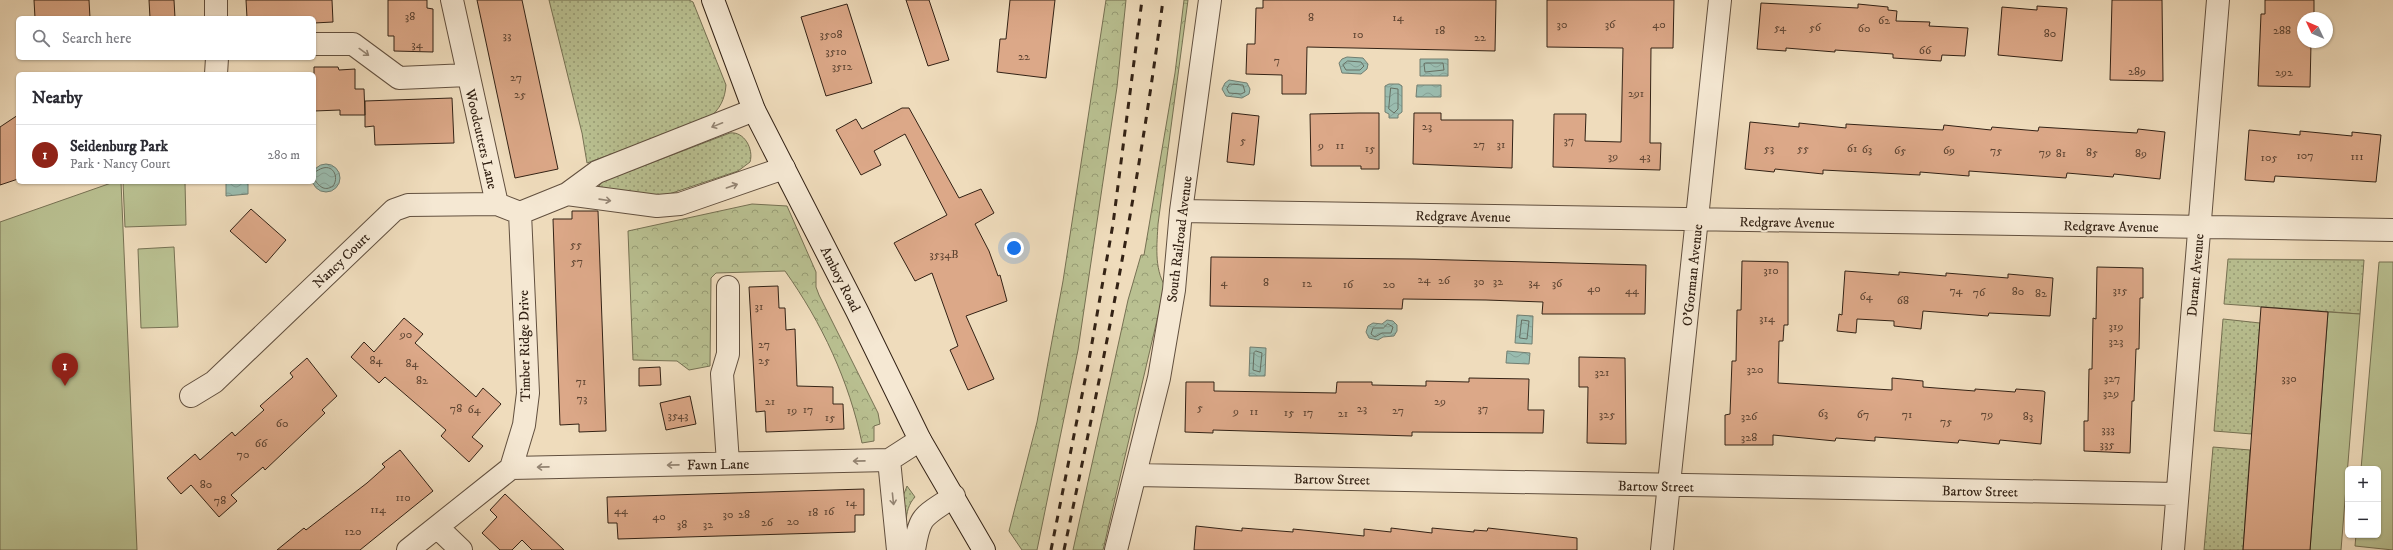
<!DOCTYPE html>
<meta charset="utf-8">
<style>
body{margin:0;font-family:"IM FELL DW Pica",serif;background:#f2f2f3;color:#2b2b33}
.controls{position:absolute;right:12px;bottom:12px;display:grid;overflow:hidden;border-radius:6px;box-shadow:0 1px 3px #0004}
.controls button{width:36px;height:36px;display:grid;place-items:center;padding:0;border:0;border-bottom:1px solid #e1e1e2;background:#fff;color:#2b2b33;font:20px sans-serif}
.compass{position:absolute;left:2297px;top:12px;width:36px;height:36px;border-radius:50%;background:#fff;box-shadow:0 1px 3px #0004;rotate:314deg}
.you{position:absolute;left:1014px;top:248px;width:14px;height:14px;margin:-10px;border:3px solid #fff;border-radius:50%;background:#1a73e8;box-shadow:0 0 0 6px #1a73e833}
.badge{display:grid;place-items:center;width:26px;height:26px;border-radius:50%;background:#8f2418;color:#fff;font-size:13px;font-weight:700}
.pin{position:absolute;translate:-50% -33px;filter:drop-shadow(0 1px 2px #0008)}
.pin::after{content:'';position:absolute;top:21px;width:14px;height:12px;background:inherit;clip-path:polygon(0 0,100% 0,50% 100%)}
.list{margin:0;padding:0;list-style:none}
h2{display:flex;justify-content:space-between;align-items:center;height:52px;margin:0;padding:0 16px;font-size:17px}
h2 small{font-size:13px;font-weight:400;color:#7c7c81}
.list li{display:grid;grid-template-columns:26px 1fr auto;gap:12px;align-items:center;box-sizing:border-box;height:60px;padding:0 16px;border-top:1px solid #e1e1e2}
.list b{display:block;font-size:15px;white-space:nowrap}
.list p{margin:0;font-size:13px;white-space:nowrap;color:#7c7c81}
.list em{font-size:13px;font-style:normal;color:#7c7c81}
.icon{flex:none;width:22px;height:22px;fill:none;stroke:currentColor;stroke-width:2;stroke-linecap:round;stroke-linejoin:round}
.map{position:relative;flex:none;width:2393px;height:550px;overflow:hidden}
.search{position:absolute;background:#fff;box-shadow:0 1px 3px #0004;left:16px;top:16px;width:300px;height:44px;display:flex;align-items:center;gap:10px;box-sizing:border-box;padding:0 14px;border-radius:6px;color:#7c7c81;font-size:15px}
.panel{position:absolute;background:#fff;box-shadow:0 1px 3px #0004;left:16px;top:72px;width:300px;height:112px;border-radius:6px}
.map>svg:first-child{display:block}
.grass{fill:url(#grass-dots);stroke:#767153}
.forest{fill:url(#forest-crowns);stroke:#767153}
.park{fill:#b9c091;stroke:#767153}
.water{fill:url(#water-waves);stroke:#717e71}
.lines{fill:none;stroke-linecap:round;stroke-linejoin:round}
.shore{stroke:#666f62;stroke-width:1}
.building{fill:#dca888;stroke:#332215}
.street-casing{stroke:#62503f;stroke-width:24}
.secondary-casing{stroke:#332215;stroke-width:24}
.street{stroke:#f5e8d3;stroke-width:22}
.secondary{stroke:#f5e8d3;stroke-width:22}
.rail{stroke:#332215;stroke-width:3;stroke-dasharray:7 7;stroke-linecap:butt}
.oneway{stroke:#948574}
.labels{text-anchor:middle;stroke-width:4;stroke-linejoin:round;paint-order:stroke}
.number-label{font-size:12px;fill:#5d4432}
.street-label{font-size:14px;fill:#332215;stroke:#f5e8d3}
</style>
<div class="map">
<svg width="2393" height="550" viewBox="0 0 2393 550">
<defs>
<pattern id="grass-dots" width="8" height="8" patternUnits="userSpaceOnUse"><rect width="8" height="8" fill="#b9c091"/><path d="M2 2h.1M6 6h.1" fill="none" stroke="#979c75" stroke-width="1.8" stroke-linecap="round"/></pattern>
<pattern id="forest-crowns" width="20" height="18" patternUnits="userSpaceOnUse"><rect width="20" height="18" fill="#b9c091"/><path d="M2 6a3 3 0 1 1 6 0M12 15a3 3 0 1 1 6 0" fill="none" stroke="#979c75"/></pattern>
<pattern id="water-waves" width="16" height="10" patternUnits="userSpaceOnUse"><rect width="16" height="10" fill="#9abcaf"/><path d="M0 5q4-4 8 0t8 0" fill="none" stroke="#85a196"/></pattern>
</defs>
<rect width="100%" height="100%" fill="#efdcbc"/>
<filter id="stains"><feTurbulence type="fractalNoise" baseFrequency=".005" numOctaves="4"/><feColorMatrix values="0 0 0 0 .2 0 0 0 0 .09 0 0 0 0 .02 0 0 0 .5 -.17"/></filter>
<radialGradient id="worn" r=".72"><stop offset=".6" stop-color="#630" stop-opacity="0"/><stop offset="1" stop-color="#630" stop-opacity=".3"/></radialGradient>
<path class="grass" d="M549,0h140l4,2 33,83c-1,14 -6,24 -17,33l-122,45 -5,-30z
M730,133c14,-2 24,16 20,29l-12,9 -81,27 -58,-11 2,-5z
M2228,259l136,1 -4,54 -136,-10z
M2223,319l37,4 -8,111 -38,-3z
M2213,447l37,3 -7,100h-39z
M907,486l8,11c-13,14 -8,34 -8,52l-5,-50z"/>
<path class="forest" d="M1106,0h20l-9,87 -39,263 -41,200h-15l-13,-19 28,-109 26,-141z
M1184,0h4l-30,224c-1,20 -4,44 7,62l-62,264h-30l55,-250 13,-45h3l31,-182z
M752,204l35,2 29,66v15l3,8 59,118 2,11 -6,2v15l-12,2c-13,-62 -40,-120 -77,-172l-69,2 -5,5 -1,88 -21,4 -12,-9 -44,-1 -5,-129z"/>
<path class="park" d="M114,182h7l16,368h-137v-328z
M123,182h62l1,43 -61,2z
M174,247l4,80 -37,1 -3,-79z
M2379,262h14v288l-38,-4 1,-11h22v-66h-17z
M2328,312l32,2 -19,236h-31z"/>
<path class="water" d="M1347,57l16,1 5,6 -1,5 -6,5 -19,-1 -3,-10 3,-4z
M1420,59h28v17h-28z
M1229,80l18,3 3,6 -1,5 -7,4 -16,-2 -4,-7 3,-6z
M1389,84h10l3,2v26l-4,3v3h-9v-4l-4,-2v-26z
M1417,85h24v12h-25z
M312 178a14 14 0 1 1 28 0a14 14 0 1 1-28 0Z
M226,182h22v12l-22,2z
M1517,315l16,1 -1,28 -17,-1z
M1387,320l6,1 4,4v6l-3,5 -11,1 -5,3 -9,-2 -3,-6 2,-6 5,-3 9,1z
M1250,347l16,1 -1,28h-16z
M1507,351l23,2 -1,11 -23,-1z"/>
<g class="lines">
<path class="shore" d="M1348,61l13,1 3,4 -4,4h-14l-3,-5z
M1426,63h17l1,7 -19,2 -1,-8z
M1230,84l13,1 2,7 -4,2 -12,-1 -2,-4z
M1391,88l7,1v20l-4,4 -5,-4z
M314,172c4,-1 5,-3 9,-4 11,-3 16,10 10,18 -9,6 -14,0 -19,-7
M1522,320l7,1 -2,18 -7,-1z
M1388,324l5,3 -2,6h-9l-7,4 -4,-3 2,-6h10z
M1256,351l6,2 -2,19 -7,-2 1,-17z"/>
</g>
<path class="building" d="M34,0h55l1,18h-55z
M149,0h25l1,18h-25z
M246,0h86l1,22 -19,1v-5h-67z
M388,0h39v8l6,1v43l-39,-1v-15h-6z
M477,0h45l36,169 -43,9z
M906,0h23l20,60 -21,6z
M1010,0h45l-9,78 -49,-6 3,-33h6z
M1263,0h233l-1,51 -188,-4 -1,47h-24v-19l-36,-1 1,-30h8l1,-36h7z
M1547,0h127l-1,48h-22l-1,95h11l-1,27 -107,-3 1,-53h32l-1,27 36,1 2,-94 -76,-1z
M2112,0h50l1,81 -53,-1z
M2265,0h49v18h-11v24h11v2h-3l-1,43 -52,-1 3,-72h4z
M1761,3l97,5v-4l30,3v3l9,1 -1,10 34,1 -1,4 39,2 -3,28 -23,-1 -1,6 -48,-3v-4l-58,-4v2l-49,-4v3l-29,-2z
M847,4l25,79 -46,13 -25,-79z
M2037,6l30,2 -5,53 -64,-6 4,-48 35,3z
M314,67h24l1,3 16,-1v20h9l1,26h-25v-5l-26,1z
M452,98l2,45 -79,2 -1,-19 -9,1v-26z
M902,108h7l50,90 22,-9 13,24 -19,11 14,27 9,25 2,-1 7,26 -41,15 28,63 -26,11 -18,-40 8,-4 -26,-73 -17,8 -21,-38 53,-28 -42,-81 -31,17 7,14 -20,10 -25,-45 20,-11 6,10z
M1232,113l27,3 -5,49 -27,-3z
M1359,113h20v56h-18v-3h-50l-1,-52z
M1414,113h27v7h72l-1,48 -99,-4z
M18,115v64l-18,6v-58z
M1750,122l49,5v-4l47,5v-4l97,6 1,-5 47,5 1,-3 46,4 1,-4 98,6 1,-4 27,3 -5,47 -46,-5 -1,3 -46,-4 -1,5 -97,-7v5l-49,-4v3l-97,-5v4l-48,-5 -1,3 -29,-3z
M2249,130l51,5v-4l52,5v-4l29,3 -5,47 -101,-6 -1,6 -29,-2z
M251,209l35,31 -20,23 -36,-32z
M572,211h26l8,220 -27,1v-8l-19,1 -7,-206h19z
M1211,257l204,2 231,6 -1,49h-103l1,-12 -57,-2 -83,-1 -1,10 -192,-3z
M1742,261l46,1v63h-4l-1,16h-4l-1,42 114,7v-12l31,3v6l52,4v-2l40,3 1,-3 27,2 2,1 -4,52 -41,-4 -1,4 -40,-4 -1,3 -83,-6v4l-39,-3 -1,3 -62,-6v10h-48v-30l5,-1 2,-53h4l1,-51h4z
M2097,267l46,1v30h-3l-1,51h-3l-2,52h-2l-2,52 -46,-2v-30h4l1,-52h3l1,-51 3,1z
M1845,271l54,4v-3l47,4v-3l62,5v-4l45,4 -3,38 -61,-3 -1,3 -65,-5 -2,18 -27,-3v-5l-37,-2 -1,14 -19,-2 2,-17 3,1z
M778,286l1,22h6l1,22 9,-1 2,57 36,1v17h10l1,25 -78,3 -1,-21 -9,1 -7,-125z
M2261,307l67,5 -18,238h-67z
M404,318l19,16 -8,9 61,54 7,-9 18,16 -29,33 11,9 -14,16 -28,-26 5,-6 -25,-22 -36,-31 -6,6 -28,-26 13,-15 10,10z
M1579,357l46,1 1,86 -39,-1 1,-56h-9z
M307,358l30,38 -15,14 3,3 -60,57 -2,-3 -32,28 6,6 -18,16 -28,-32 -10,9 -14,-16 28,-24 5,6 32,-28 3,4 29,-26 -4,-4 33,-29 -3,-4z
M660,367l1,18 -22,1v-18z
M1469,378l60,1 -1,31h16l-1,23 -131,-1v4l-199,-6v3l-28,-1 1,-50h28v9l122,2 1,-11h35v3l54,1v-5l43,1z
M690,396l6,28 -30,6 -6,-27z
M400,450l33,41 -73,59h-83l27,-22 2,2 61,-47 18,-16 -3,-3z
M864,489v26h-9v17l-237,7 -1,-16h-9l-1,-26z
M505,494l19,18 40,38h-32l-10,-10 -10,10h-12l-18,-17 15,-16 -7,-7z
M1196,526l46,5v-3l51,4v-3l71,7v-7l27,3v-4l41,5v-5l42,4v-2l13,1 1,-3 89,10v12h-383z"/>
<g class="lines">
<g class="street-casing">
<path id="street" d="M216,0v18
M452,0l45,204
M314,44h39l46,34 69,-3
M216,74l1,-16
M567,194l90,12 23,-2 104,-36
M1181,211l1212,19
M728,287v67l-6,20 6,89
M191,396l23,-14 180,-172 14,-5 89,-1 23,9
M889,460l9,90
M511,468l378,-8 31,-20
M1135,475l1042,19
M437,527l24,23
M408,550l103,-82 13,-43 4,-32 -8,-180 47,-19 30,-22 157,-62
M914,550c6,-37 10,-33 40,-54
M1116,550l43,-172 15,-88 7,-79 29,-211
M1662,550l58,-550
M2173,550l45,-550"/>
</g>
<g class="secondary-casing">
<path id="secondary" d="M713,0l41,110 103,201 63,129 64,110"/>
</g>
<use href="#street" class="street"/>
<use href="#secondary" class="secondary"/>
<path class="rail" d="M1051,550l38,-190 24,-136 29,-224
M1064,550c39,-184 75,-363 99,-550"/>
</g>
<defs><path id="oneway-shaft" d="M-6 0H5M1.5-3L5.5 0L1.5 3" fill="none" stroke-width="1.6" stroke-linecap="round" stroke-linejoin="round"/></defs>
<g class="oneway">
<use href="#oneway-shaft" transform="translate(364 52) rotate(36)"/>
<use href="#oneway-shaft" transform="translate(717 125) rotate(158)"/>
<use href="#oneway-shaft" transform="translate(732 186) rotate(-19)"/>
<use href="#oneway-shaft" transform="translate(605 200) rotate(8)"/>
<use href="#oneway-shaft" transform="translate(859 461) rotate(179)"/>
<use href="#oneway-shaft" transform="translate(673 465) rotate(179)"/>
<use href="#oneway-shaft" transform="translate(543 467) rotate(179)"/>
<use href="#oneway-shaft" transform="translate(893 499) rotate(84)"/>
</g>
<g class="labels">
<g class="number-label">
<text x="410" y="20">38</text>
<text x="1311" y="21">8</text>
<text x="1398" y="21">14</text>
<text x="1884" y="24">62</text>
<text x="1562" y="28">30</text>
<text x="1610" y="28">36</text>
<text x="1659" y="28">40</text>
<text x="1780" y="31">54</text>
<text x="1815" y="31">56</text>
<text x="1864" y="32">60</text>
<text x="1440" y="34">18</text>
<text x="2282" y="34">288</text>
<text x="2050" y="37">80</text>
<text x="831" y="38">3508</text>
<text x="1358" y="38">10</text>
<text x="507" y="39">33</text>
<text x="1480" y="41">22</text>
<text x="417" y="48">34</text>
<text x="1925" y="54">66</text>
<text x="836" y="55">3510</text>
<text x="1024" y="60">22</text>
<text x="1277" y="64">7</text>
<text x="842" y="70">3512</text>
<text x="2137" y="75">289</text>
<text x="2284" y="76">292</text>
<text x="516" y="81">27</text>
<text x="1636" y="97">291</text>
<text x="520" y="98">25</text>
<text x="1427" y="130">23</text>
<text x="1243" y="144">5</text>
<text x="1569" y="144">37</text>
<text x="1479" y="148">27</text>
<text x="1501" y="148">31</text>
<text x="1321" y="149">9</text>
<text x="1340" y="149">11</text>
<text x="1370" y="152">15</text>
<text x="1769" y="152">53</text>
<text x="1803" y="152">55</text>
<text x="1852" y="152">61</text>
<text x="1867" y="153">63</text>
<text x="1900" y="154">65</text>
<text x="1949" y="154">69</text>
<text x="1996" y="154">75</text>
<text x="2045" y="156">79</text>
<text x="2092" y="156">85</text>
<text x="2061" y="157">81</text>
<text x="2141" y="157">89</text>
<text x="2305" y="159">107</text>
<text x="1613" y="160">39</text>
<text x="1645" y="160">43</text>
<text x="2357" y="160">111</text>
<text x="2269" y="161">105</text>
<text x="576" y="248">55</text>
<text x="944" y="258">3534B</text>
<text x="577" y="265">57</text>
<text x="1771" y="274">310</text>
<text x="1424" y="283">24</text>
<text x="1444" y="284">26</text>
<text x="1479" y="285">30</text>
<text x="1498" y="285">32</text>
<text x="1224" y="286">4</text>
<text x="1266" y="286">8</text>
<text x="1534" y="286">34</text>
<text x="1307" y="287">12</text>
<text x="1557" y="287">36</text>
<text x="1348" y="288">16</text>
<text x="1389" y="288">20</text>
<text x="1594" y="292">40</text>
<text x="1632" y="294">44</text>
<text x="1956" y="294">74</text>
<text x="2120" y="294">315</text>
<text x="2018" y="295">80</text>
<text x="1979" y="296">76</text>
<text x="2041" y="297">82</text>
<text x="1866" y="300">64</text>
<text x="1903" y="304">68</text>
<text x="759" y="310">31</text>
<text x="1767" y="322">314</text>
<text x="2116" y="330">319</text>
<text x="406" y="338">90</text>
<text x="2116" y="345">323</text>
<text x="764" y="348">27</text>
<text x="376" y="364">84</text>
<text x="764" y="364">25</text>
<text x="412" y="367">84</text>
<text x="1755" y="373">320</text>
<text x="1602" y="376">321</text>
<text x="2112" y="382">327</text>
<text x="2289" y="382">330</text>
<text x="422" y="384">82</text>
<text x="581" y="385">71</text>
<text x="2111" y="397">329</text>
<text x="582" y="402">73</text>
<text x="770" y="405">21</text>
<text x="1440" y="405">29</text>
<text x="1200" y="411">5</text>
<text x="456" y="412">78</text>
<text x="1362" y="412">23</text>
<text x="1483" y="412">37</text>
<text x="474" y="413">64</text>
<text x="808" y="413">17</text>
<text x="792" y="414">19</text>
<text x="1398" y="414">27</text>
<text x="1236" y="415">9</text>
<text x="1254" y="415">11</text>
<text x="1289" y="416">15</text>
<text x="1308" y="416">17</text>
<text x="1343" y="417">21</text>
<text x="1823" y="417">63</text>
<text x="1607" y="418">325</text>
<text x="1863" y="418">67</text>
<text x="1907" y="418">71</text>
<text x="1987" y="418">79</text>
<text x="678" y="419">3543</text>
<text x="1749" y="420">326</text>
<text x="2028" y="420">83</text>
<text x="830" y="421">15</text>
<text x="1946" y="425">75</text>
<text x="282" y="427">60</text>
<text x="2108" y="433">333</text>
<text x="1749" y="441">328</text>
<text x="261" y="447">66</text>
<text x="2107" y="448">335</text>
<text x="243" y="458">70</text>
<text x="206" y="488">80</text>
<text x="403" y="501">110</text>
<text x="220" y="504">78</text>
<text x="851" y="506">14</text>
<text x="378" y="513">114</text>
<text x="621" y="514">44</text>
<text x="829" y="515">16</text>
<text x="813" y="516">18</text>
<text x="728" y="518">30</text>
<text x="744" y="518">28</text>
<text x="659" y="520">40</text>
<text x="793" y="525">20</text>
<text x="767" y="526">26</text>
<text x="682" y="528">38</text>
<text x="708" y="528">32</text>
<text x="353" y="535">120</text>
</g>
<g class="street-label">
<text transform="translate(482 139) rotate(77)" y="5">Woodcutters Lane</text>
<text transform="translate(1463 216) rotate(1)" y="5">Redgrave Avenue</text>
<text transform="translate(1787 222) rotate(1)" y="5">Redgrave Avenue</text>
<text transform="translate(2111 226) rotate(1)" y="5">Redgrave Avenue</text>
<text transform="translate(1179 239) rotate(-83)" y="5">South Railroad Avenue</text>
<text transform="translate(341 260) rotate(-44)" y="5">Nancy Court</text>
<text transform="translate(1692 275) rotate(-84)" y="5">O'Gorman Avenue</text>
<text transform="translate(2195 275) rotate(-85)" y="5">Durant Avenue</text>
<text transform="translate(841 279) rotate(63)" y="5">Amboy Road</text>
<text transform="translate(524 346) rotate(-91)" y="5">Timber Ridge Drive</text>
<text transform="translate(718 464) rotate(-1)" y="5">Fawn Lane</text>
<text transform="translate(1332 479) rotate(1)" y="5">Bartow Street</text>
<text transform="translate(1656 486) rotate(1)" y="5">Bartow Street</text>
<text transform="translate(1980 491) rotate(1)" y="5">Bartow Street</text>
</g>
</g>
<rect width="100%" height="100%" filter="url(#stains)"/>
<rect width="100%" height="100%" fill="url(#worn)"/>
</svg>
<div class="controls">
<button>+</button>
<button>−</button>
</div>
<svg class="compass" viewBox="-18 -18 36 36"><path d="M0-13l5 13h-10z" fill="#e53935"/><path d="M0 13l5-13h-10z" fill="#7c7c81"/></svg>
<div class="you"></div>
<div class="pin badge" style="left:65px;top:386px">1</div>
<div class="search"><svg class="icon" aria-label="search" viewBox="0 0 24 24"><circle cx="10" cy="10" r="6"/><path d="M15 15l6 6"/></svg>Search here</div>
<section class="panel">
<h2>Nearby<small></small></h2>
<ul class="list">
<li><span class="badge">1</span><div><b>Seidenburg Park</b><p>Park · Nancy Court</p></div><em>280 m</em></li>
</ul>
</section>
</div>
